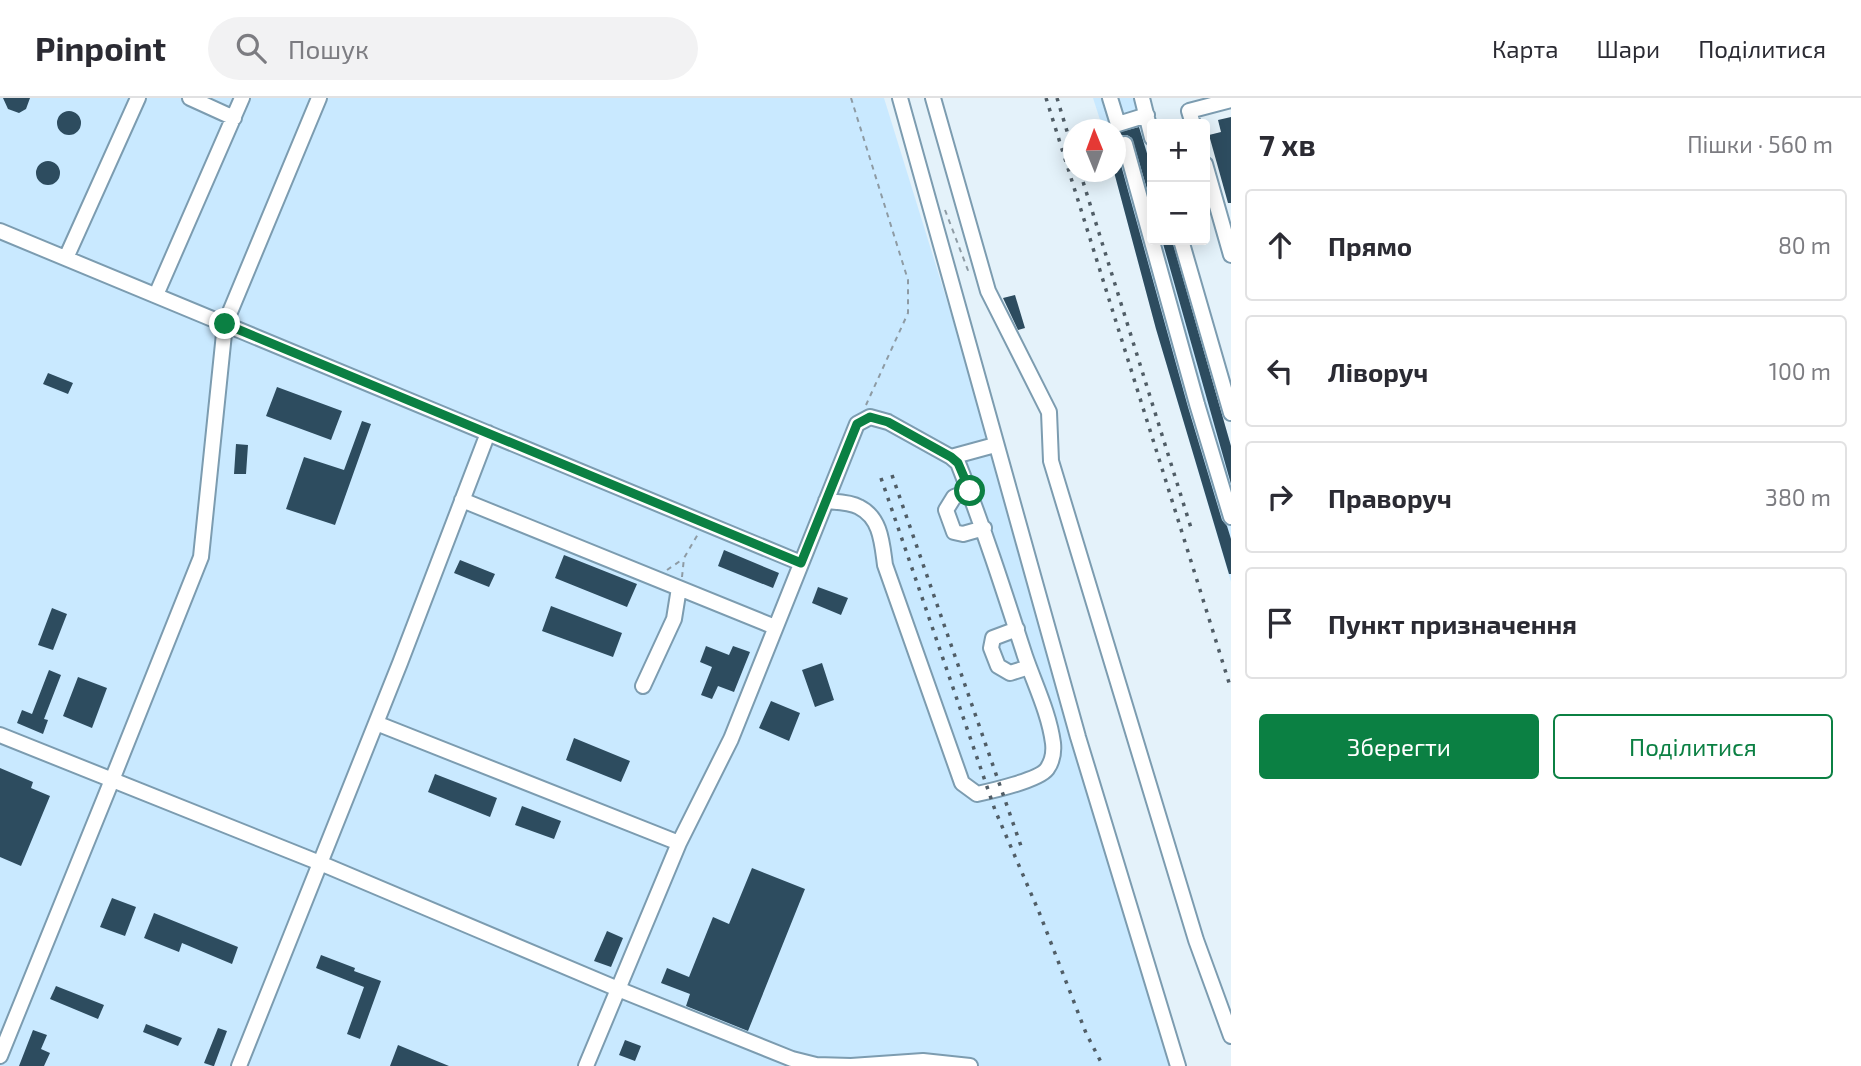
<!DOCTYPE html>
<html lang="uk">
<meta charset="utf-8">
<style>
body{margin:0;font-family:"Exo 2",sans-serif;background:#f2f2f3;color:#2b2b33}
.controls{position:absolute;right:21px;top:21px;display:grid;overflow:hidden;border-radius:7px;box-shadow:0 4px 18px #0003}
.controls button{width:63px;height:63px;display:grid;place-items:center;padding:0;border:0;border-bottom:2px solid #e1e1e2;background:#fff;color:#2b2b33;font:35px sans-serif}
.compass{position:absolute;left:1063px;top:21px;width:63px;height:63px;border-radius:50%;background:#fff;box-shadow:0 4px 18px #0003;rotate:359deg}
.stop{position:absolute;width:21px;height:21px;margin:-16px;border:5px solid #0b8043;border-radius:50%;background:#fff}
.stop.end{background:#0b8043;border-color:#fff;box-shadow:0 2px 7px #0008}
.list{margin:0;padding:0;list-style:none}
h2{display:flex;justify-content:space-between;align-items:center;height:91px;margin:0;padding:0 28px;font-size:30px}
h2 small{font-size:23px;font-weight:400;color:#7c7c81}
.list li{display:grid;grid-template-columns:46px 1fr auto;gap:21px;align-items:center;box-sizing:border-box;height:112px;margin:0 14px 14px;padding:0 14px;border:2px solid #e1e1e2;border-radius:7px}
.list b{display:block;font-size:26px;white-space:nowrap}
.list em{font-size:23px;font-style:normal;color:#7c7c81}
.actions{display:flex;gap:14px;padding:21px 28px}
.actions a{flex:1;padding:16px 0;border:2px solid #0b8043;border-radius:7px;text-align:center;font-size:24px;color:#0b8043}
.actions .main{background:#0b8043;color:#fff}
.icon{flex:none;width:38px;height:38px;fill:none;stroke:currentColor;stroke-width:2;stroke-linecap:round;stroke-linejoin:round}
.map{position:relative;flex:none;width:1231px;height:968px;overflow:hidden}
header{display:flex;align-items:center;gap:42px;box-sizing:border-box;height:98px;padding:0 35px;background:#fff;border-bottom:2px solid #e1e1e2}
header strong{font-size:33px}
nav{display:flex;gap:38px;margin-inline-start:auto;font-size:24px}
.search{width:490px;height:63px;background:#f2f2f3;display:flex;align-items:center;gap:18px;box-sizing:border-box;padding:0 24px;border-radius:38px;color:#7c7c81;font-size:26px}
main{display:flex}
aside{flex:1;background:#fff}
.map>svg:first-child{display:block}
.built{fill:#c9e9ff}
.building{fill:#2d4c5f}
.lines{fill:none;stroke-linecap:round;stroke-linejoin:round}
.minor-casing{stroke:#7c9cb0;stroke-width:18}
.path{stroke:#8e9ba4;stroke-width:2;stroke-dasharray:5 5;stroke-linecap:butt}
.minor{stroke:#fff;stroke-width:14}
.rail{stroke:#505d66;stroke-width:3.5;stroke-dasharray:3.5 7;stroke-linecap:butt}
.route{stroke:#0b8043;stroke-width:9}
</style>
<header>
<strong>Pinpoint</strong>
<div class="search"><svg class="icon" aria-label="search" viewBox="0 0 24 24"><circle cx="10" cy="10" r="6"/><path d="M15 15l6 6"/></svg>Пошук</div>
<nav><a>Карта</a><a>Шари</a><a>Поділитися</a></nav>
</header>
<main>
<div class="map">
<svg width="1231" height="968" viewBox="0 0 1231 968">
<rect width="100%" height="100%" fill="#e4f2fa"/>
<path class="built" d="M0,0h884l287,925 15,43h-1186z
M1093,0h45l1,25 13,47v70h20l17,59 1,8 41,139v136l-75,-253 -42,-157h1v-42l-12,-1z"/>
<path class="building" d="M3,0h27l-4,11 -7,4 -11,-4z
M57 25a12 12 0 1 1 24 0a12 12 0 1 1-24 0Z
M1231,19v86h-3l-19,-68 12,-3 -3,-12z
M1139,29l13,43v36l-20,-68 -5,-3h-5l-6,6v6l72,260 34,113 5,6 4,13v35h-2l-73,-245 -42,-157h2v-39z
M36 75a12 12 0 1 1 24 0a12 12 0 1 1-24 0Z
M1162,142h10l59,206v38z
M1015,197l10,33 -7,2 -15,-32z
M48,275l25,10 -5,11 -25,-10z
M277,289l65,24 -11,29 -65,-24z
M362,323l9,3 -36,101 -49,-16 18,-52 40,13z
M236,346l12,1 -2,29h-12z
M724,452l55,23 -6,15 -55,-22z
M564,457l73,29 -10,23 -72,-29z
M460,462l35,14 -6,13 -35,-14z
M818,489l30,11 -7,17 -29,-12z
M551,508l71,27 -9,24 -71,-26z
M52,510l15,6 -14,36 -15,-5z
M706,548l23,9 4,-9 17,6 -16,40 -16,-6 -6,13 -11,-4 11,-28 -12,-5z
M822,565l12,37 -19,7 -13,-37z
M49,572l12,5 -17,44 4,1 -5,14 -26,-11 5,-13 10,4z
M78,579l29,11 -15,40 -29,-12z
M771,603l29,12 -11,28 -30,-13z
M574,640l56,23 -9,21 -55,-22z
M0,670l33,14 -2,6 19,8 -29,70 -21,-9z
M435,676l62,24 -7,19 -62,-25z
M522,708l39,15 -7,18 -39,-14z
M752,770l53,21 -57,142 -62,-25 4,-12 -29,-11 6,-15 22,9 24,-60 16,7z
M112,800l24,9 -11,29 -25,-9z
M154,815l84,34 -6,17 -50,-21 -3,9 -35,-14z
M607,833l16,7 -12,29 -17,-6z
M321,857l34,13 -1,3 27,10 -21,58 -13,-5 17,-47 -48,-19z
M56,888l48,19 -6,14 -48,-20z
M146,926l36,14 -4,8 -35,-14z
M218,930l9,3 -13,35h-1l-9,-3z
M33,932l14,5 -6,14 9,4 -6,13h-25z
M625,942l16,6 -6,15 -16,-6z
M398,947l51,21h-59z"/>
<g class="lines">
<g class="minor-casing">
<path id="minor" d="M190,0l44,20
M900,0l178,639 100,329
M933,0l55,193 61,121 2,49 145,479 35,96
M1110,0l8,26 29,-9
M1142,0l10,40
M1193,26l-4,-13 42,-11
M1125,46l72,260 34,113
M1205,66l26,91
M0,133l801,332
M1181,142l50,173
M66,160l72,-160
M156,197l86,-197
M951,359l44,-12
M969,393l-15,6 -8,13 8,22 9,2 21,-6
M462,402l313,127
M1017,531l-24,9 -2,10 7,18 12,7 19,-6
M643,588l31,-67 5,-31
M376,625l303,120
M0,637l320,128 298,126 174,70 24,6 35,1 72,-5 47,5
M0,958l112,-276 89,-223 24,-233 94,-226
M239,968l161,-403 88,-230
M586,968l93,-223 52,-104 126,-315 13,-7 18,5 63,35 7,6c25,63 46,128 67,193 10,29 24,57 28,87 1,9 -1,19 -6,26 -8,11 -56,22 -70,25l-15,-11 -77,-218c-3,-22 -4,-47 -26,-58 -9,-5 -23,-5 -33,-6"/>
</g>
<path class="path" d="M851,0l57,182v33l-42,92
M945,112l24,63
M667,472l16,-11
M682,479l2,-19 14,-24"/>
<use href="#minor" class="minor"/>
<path class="rail" d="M1046,0l185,591
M1057,0l16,53
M1080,74l112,359
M892,377l129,371
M881,380l114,332 44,102 47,121 17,33"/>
</g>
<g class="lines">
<path class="route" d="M225,226l576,239 56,-139 13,-7 18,5 63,35 7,6 12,28"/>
</g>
</svg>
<div class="controls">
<button>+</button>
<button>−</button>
</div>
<svg class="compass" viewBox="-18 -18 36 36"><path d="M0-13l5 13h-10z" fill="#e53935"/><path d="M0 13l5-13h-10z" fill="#7c7c81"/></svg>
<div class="stop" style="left:970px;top:393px"></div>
<div class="stop end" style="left:225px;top:226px"></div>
</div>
<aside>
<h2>7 хв<small>Пішки · 560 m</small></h2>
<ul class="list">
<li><svg class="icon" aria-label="ahead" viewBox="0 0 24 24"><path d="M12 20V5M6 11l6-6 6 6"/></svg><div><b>Прямо</b></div><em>80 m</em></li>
<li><svg class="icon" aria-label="left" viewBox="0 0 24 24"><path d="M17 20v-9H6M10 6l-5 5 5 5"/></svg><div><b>Ліворуч</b></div><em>100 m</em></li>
<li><svg class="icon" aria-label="right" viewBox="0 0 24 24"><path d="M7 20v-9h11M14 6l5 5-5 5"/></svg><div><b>Праворуч</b></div><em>380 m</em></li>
<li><svg class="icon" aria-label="arrive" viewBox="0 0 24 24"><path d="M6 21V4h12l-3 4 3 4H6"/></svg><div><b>Пункт призначення</b></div></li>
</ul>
<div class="actions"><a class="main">Зберегти</a><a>Поділитися</a></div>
</aside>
</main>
